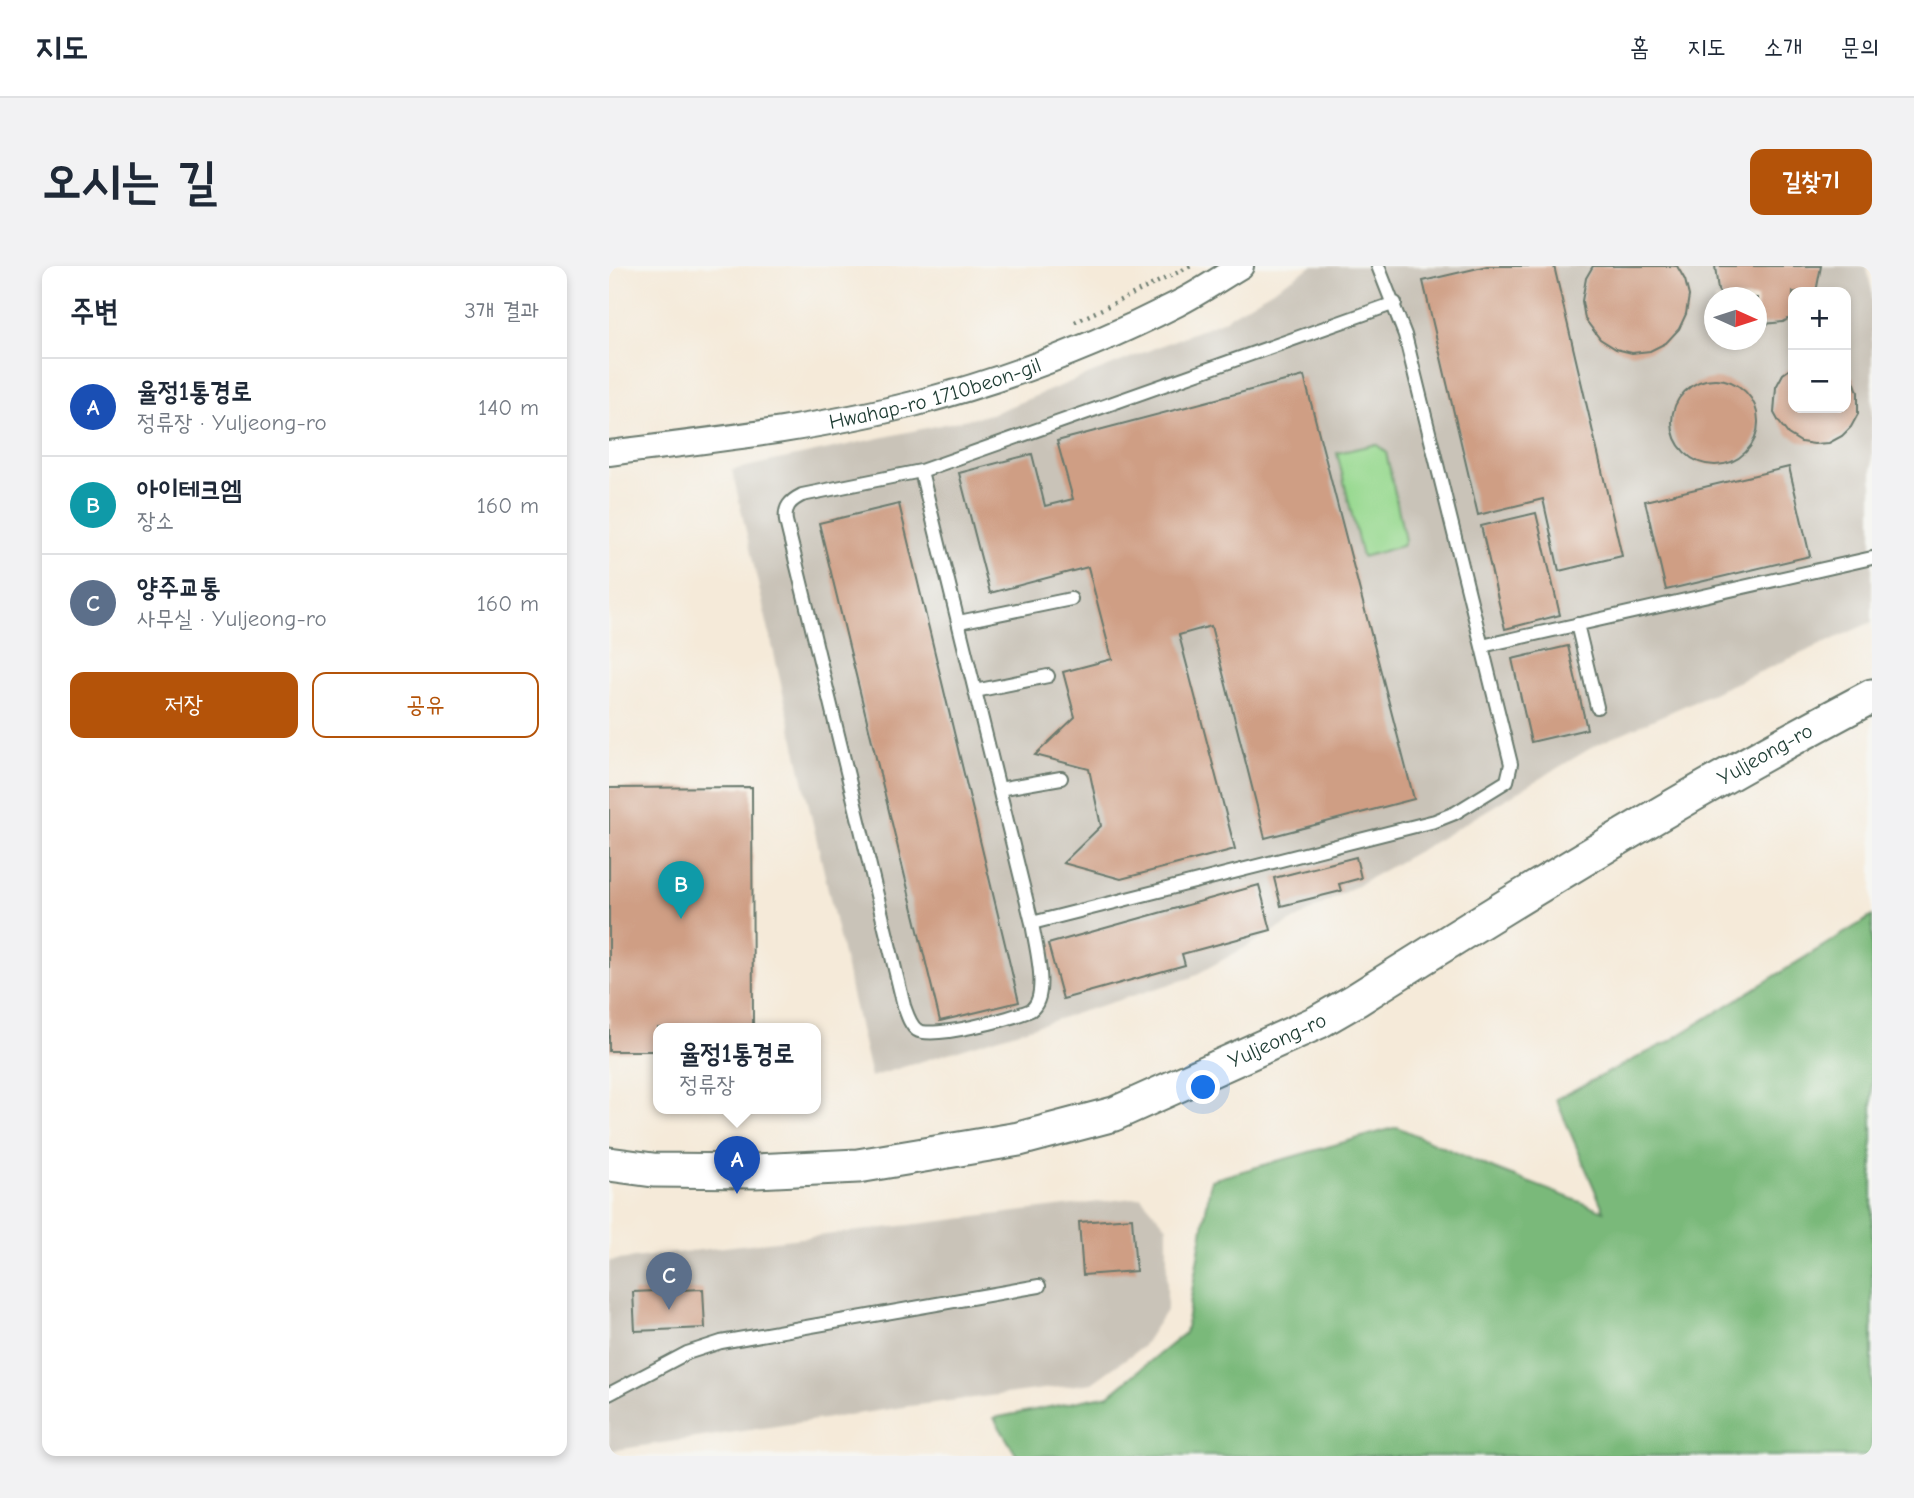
<!DOCTYPE html>
<html lang="ko">
<meta charset="utf-8">
<style>
body{margin:0;font-family:"Comic Neue","Poor Story",sans-serif;background:#f2f2f3;color:#1f2937}
.controls{position:absolute;right:21px;top:21px;display:grid;overflow:hidden;border-radius:14px;box-shadow:0 4px 10px #0003}
.controls button{width:63px;height:63px;display:grid;place-items:center;padding:0;border:0;border-bottom:2px solid #e0e1e3;background:#fff;color:#1f2937;font:35px sans-serif}
.compass{position:absolute;left:1095px;top:21px;width:63px;height:63px;border-radius:50%;background:#fff;box-shadow:0 4px 10px #0003;rotate:93deg}
.you{position:absolute;left:595px;top:822px;width:24px;height:24px;margin:-18px;border:5px solid #fff;border-radius:50%;background:#1a73e8;box-shadow:0 0 0 10px #1a73e833}
.badge{display:grid;place-items:center;width:46px;height:46px;border-radius:50%;background:#b45309;color:#fff;font-size:23px;font-weight:700}
.pin{position:absolute;translate:-50% -58px;filter:drop-shadow(0 2px 4px #0008)}
.pin::after{content:'';position:absolute;top:37px;width:24px;height:21px;background:inherit;clip-path:polygon(0 0,100% 0,50% 100%)}
.popup{position:absolute;left:44px;top:757px;width:168px;height:91px;box-sizing:border-box;display:grid;place-content:center;border-radius:14px;background:#fff;filter:drop-shadow(0 2px 5px #0005);font-size:23px;white-space:nowrap;color:#747a83}
.popup b{font-size:26px;color:#1f2937}
.popup::after{content:'';position:absolute;left:50%;top:100%;margin-left:-14px;border:14px solid transparent;border-top-color:#fff}
.list{margin:0;padding:0;list-style:none}
h2{display:flex;justify-content:space-between;align-items:center;height:91px;margin:0;padding:0 28px;font-size:30px}
h2 small{font-size:23px;font-weight:400;color:#747a83}
.list li{display:grid;grid-template-columns:46px 1fr auto;gap:21px;align-items:center;box-sizing:border-box;height:98px;padding:0 28px;border-top:2px solid #e0e1e3}
.list b{display:block;font-size:26px;white-space:nowrap}
.list p{margin:0;font-size:23px;white-space:nowrap;color:#747a83}
.list em{font-size:23px;font-style:normal;color:#747a83}
.actions{display:flex;gap:14px;padding:21px 28px}
.actions a{flex:1;padding:16px 0;border:2px solid #b45309;border-radius:14px;text-align:center;font-size:24px;color:#b45309}
.actions .main{background:#b45309;color:#fff}
.map{position:relative;flex:none;width:1263px;height:1190px;overflow:hidden;border-radius:14px}
header{display:flex;align-items:center;gap:42px;box-sizing:border-box;height:98px;padding:0 35px;background:#fff;border-bottom:2px solid #e0e1e3}
header strong{font-size:33px}
nav{display:flex;gap:38px;margin-inline-start:auto;font-size:24px}
.intro{display:flex;align-items:center;justify-content:space-between;box-sizing:border-box;height:168px;padding:0 42px}
h1{margin:0;font-size:49px}
.button{padding:18px 32px;border-radius:14px;background:#b45309;color:#fff;font-size:24px;font-weight:700}
main{display:flex;gap:42px;padding:0 42px}
aside{flex:1;background:#fff;border-radius:14px;box-shadow:0 4px 10px #0003}
.map>svg:first-child{display:block}
.industrial{fill:#c9c3b8;fill-rule:evenodd}
.green{fill:#98d990;stroke:#5c8b62;stroke-width:2}
.forest{fill:#7ab97a;stroke:#4c7b57;stroke-width:2}
.building{fill:#cf9e84}
.lines{fill:none;stroke-linecap:round;stroke-linejoin:round}
.service-casing{stroke:#6a7a6e;stroke-width:16}
.minor-casing{stroke:#6a7a6e;stroke-width:28}
.secondary-casing{stroke:#6a7a6e;stroke-width:37}
.path{stroke:#6a7a6e;stroke-width:4.5;stroke-dasharray:2 5;stroke-linecap:butt}
.service{stroke:#fff;stroke-width:12}
.minor{stroke:#fff;stroke-width:24}
.secondary{stroke:#fff;stroke-width:33}
.labels{text-anchor:middle;stroke-width:5;stroke-linejoin:round;paint-order:stroke}
.street-label{font-size:21px;fill:#1f3d34;stroke:#f6f6f2}
</style>
<header>
<strong>지도</strong>
<nav><a>홈</a><a>지도</a><a>소개</a><a>문의</a></nav>
</header>
<div class="intro"><h1>오시는 길</h1><a class="button">길찾기</a></div>
<main>
<aside>
<h2>주변<small>3개 결과</small></h2>
<ul class="list">
<li><span class="badge" style="background:#1a4fb4">A</span><div><b>율정1통경로</b><p>정류장 · Yuljeong-ro</p></div><em>140 m</em></li>
<li><span class="badge" style="background:#0f9aa8">B</span><div><b>아이테크엠</b><p>장소</p></div><em>160 m</em></li>
<li><span class="badge" style="background:#5c6f8a">C</span><div><b>양주교통</b><p>사무실 · Yuljeong-ro</p></div><em>160 m</em></li>
</ul>
<div class="actions"><a class="main">저장</a><a>공유</a></div>
</aside>
<div class="map">
<svg width="1263" height="1190" viewBox="0 0 1263 1190">
<rect width="100%" height="100%" fill="#f6f6f2"/>
<filter id="ink" filterUnits="userSpaceOnUse"><feTurbulence type="fractalNoise" baseFrequency=".0143" numOctaves="2"/><feDisplacementMap in="SourceGraphic" scale="14" xChannelSelector="R" yChannelSelector="G"/><feConvolveMatrix kernelMatrix="1 2 1 2 8 2 1 2 1" color-interpolation-filters="sRGB"/></filter>
<filter id="wash" filterUnits="userSpaceOnUse"><feTurbulence type="fractalNoise" baseFrequency=".00686" numOctaves="4" result="noise"/><feDisplacementMap in="SourceGraphic" scale="28" xChannelSelector="R" yChannelSelector="G"/><feGaussianBlur stdDeviation="1.57" result="paint"/><feColorMatrix in="noise" values="0 0 0 0 0 0 0 0 0 0 0 0 0 0 0 0 0 1.4 0 .05"/><feComposite in="paint" operator="in"/></filter>
<g filter="url(#wash)">
<rect width="100%" height="100%" fill="#f5ead9"/>
<path class="industrial" d="M703,0h554l6,25v331l-276,123 -172,103 -234,130 -319,99 -139,-607 259,-56 231,-93zM1184,26h53v116h-53zM1106,32h42v42h-42z
M532,931l26,30v82l-25,38 -50,36 -182,23 -301,45v-190z"/>
<path class="green" d="M763,179h5l9,7 19,88 -3,6 -40,11 -25,-104z"/>
<path class="forest" d="M1263,650v540h-855l-23,-38 115,-23 76,-62 26,-153 186,-53 97,42 110,42 -48,-112 112,-57z"/>
<g id="blocks">
<path class="building" d="M878,0h67l68,290 -63,15 -16,-72 -65,16 -55,-234z
M984,0h84l8,14 4,16 -3,18 -7,15 -13,14 -16,8 -18,2 -16,-4 -16,-10 -15,-20 -3,-18 4,-23z
M1106,0h106l-5,26h-23v24l-10,6 -19,2 -7,-2v-24h-34l-5,-8z
M1184,101v41h53v-37l7,7 5,14v22l-7,13 -9,9 -13,7 -15,1 -13,-2 -13,-8 -9,-12 -5,-9 2,-26 7,-13z
M695,110l110,423 -149,39 -54,-212 -32,9 56,214 -114,30 -58,-16 38,-37 -12,-57 -54,-14 40,-38 -12,-45 49,-13 -24,-92 -98,26 -31,-120 73,-19 13,52 28,-7 -16,-58z
M1063 156a43 43 0 1 1 86 0a43 43 0 1 1-86 0Z
M1180,201l21,89 -144,34 -21,-89z
M290,238l120,498 -79,19 -121,-498z
M927,247l24,102 -55,14 -24,-103z
M959,380l19,83 -56,13 -19,-83z
M143,521l1,241h-95v23h-49v-263z
M747,591l5,21 -22,6 2,7 -60,15 -7,-28z
M650,619l12,45 -89,24 3,11 -122,34 -15,-55z
M523,952l4,53 -53,4 -4,-53z
M94,1023l2,39 -70,3 -2,-39z"/>
</g>
</g>
<g filter="url(#ink)">
<use href="#blocks" fill-opacity="0" stroke="#6a7a6e" stroke-width="2"/>
<g class="lines">
<g class="service-casing">
<path id="service" d="M312,205l111,452c3,22 18,73 -1,87 -18,8 -99,30 -114,20 -7,-5 -10,-16 -13,-24l-118,-485c-2,-14 4,-20 16,-26l119,-24 474,-168
M350,356l112,-23
M968,358l20,83
M873,380l390,-88
M366,425l73,-15
M390,523l62,-11
M423,657l403,-102 20,-8 52,-32 4,-17 -106,-429 -27,-69
M0,1128l78,-41 34,-11 318,-56"/>
</g>
<g class="minor-casing">
<g id="minor">
<path id="s1" d="M0,187c102,-13 205,-24 304,-49 91,-24 180,-57 264,-100 22,-11 42,-25 64,-38"/>
</g>
</g>
<g class="secondary-casing">
<g id="secondary">
<path id="s2" d="M0,898l44,6 102,1 103,-5 161,-27 95,-25 204,-92 38,-22c169,-107 339,-211 516,-304"/>
</g>
</g>
<path class="path" d="M466,56l116,-56"/>
<use href="#service" class="service"/>
<use href="#minor" class="minor"/>
<use href="#secondary" class="secondary"/>
</g>
</g>
<g class="labels">
<g class="street-label">
<text dy="7" stroke="none"><textPath href="#s1" startOffset="332">Hwahap-ro 1710beon-gil</textPath></text>
<text dy="7" stroke="none"><textPath href="#s2" startOffset="1256">Yuljeong-ro</textPath></text>
<text dy="7" stroke="none"><textPath href="#s2" startOffset="690">Yuljeong-ro</textPath></text>
</g>
</g>
</svg>
<div class="controls">
<button>+</button>
<button>−</button>
</div>
<svg class="compass" viewBox="-18 -18 36 36"><path d="M0-13l5 13h-10z" fill="#e53935"/><path d="M0 13l5-13h-10z" fill="#747a83"/></svg>
<div class="you"></div>
<div class="pin badge" style="left:128px;top:928px;background:#1a4fb4">A</div>
<div class="popup"><b>율정1통경로</b>정류장</div>
<div class="pin badge" style="left:72px;top:653px;background:#0f9aa8">B</div>
<div class="pin badge" style="left:60px;top:1044px;background:#5c6f8a">C</div>
</div>
</main>
